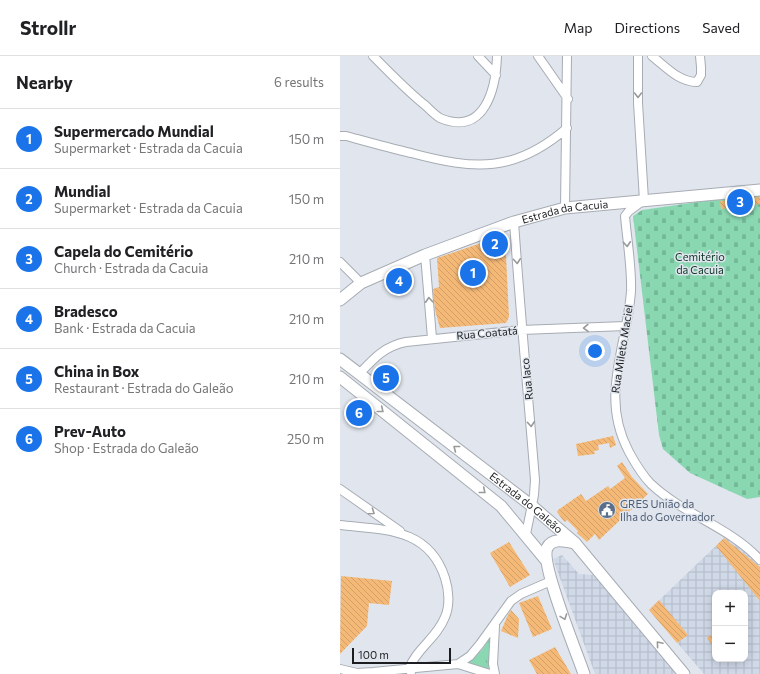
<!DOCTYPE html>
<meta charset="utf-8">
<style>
body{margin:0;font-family:Commissioner,sans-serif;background:#f2f2f2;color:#202124}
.controls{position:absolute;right:12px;bottom:12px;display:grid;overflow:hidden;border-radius:8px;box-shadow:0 2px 10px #0003}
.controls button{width:36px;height:36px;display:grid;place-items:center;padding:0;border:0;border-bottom:1px solid #e0e0e0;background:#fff;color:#202124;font:20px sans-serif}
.scale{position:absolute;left:12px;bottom:10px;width:99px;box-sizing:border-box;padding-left:4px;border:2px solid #1b1d20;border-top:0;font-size:11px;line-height:14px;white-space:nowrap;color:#1b1d20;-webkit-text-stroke:3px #e1e6ee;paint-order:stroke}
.you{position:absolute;left:255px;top:295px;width:14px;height:14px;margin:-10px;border:3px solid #fff;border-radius:50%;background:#1a73e8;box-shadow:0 0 0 6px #1a73e833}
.badge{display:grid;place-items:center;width:26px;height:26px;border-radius:50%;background:#1a73e8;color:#fff;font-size:13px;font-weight:700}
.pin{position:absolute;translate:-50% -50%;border:2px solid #fff;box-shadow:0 1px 4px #0006}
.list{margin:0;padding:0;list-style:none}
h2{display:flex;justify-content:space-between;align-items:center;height:52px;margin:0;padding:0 16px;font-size:17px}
h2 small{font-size:13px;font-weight:400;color:#757577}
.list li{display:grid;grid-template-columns:26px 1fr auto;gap:12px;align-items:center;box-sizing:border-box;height:60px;padding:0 16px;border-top:1px solid #e0e0e0}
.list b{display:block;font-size:15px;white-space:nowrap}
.list p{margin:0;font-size:13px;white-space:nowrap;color:#757577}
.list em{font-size:13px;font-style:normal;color:#757577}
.map{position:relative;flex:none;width:420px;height:618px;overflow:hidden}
header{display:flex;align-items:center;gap:24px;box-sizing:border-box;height:56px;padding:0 20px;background:#fff;border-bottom:1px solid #e0e0e0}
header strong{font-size:19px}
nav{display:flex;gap:22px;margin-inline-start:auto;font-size:14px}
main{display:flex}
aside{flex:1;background:#fff}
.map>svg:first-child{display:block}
.industrial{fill:url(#industrial-grid);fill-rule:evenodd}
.grass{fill:url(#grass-tufts)}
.cemetery{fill:url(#cemetery-stones)}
.building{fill:url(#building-back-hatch)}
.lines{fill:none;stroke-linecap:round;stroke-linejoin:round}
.minor-casing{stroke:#a7acb4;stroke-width:10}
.secondary-casing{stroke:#a7acb4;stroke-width:13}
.minor{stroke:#fff;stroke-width:8}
.secondary{stroke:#fff;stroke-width:11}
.oneway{stroke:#98999b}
.labels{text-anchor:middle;stroke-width:3;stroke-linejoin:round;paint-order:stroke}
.street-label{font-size:11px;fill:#1b1d20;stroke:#e1e6ee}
.park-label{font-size:11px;fill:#0b3524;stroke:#e1e6ee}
.service-label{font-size:11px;fill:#4e5e75;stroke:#e1e6ee;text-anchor:start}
</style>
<header>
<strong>Strollr</strong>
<nav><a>Map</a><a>Directions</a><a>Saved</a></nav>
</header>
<main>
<aside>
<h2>Nearby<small>6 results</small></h2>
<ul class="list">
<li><span class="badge">1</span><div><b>Supermercado Mundial</b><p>Supermarket · Estrada da Cacuia</p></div><em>150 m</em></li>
<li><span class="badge">2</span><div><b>Mundial</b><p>Supermarket · Estrada da Cacuia</p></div><em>150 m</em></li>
<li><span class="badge">3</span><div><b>Capela do Cemitério</b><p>Church · Estrada da Cacuia</p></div><em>210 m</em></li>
<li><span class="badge">4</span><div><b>Bradesco</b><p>Bank · Estrada da Cacuia</p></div><em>210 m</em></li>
<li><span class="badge">5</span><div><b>China in Box</b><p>Restaurant · Estrada do Galeão</p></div><em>210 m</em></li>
<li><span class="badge">6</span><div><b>Prev-Auto</b><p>Shop · Estrada do Galeão</p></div><em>250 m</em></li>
</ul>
</aside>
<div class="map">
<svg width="420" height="618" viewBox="0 0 420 618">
<defs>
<pattern id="industrial-grid" width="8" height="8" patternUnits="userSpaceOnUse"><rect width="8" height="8" fill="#d0d9e8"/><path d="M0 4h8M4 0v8" fill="none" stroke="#b2bac7"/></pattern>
<pattern id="grass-tufts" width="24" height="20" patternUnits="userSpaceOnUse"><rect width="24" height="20" fill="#8ad8b2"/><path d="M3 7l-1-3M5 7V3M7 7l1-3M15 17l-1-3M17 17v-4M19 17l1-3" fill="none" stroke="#76b999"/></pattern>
<pattern id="cemetery-stones" width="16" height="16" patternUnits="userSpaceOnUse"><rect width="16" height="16" fill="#8ad8b2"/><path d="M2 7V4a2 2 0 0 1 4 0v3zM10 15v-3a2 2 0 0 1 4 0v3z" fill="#76b999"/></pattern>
<pattern id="building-back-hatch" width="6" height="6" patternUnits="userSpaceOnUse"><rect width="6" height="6" fill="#f5b977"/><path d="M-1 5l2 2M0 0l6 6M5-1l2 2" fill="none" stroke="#d19f67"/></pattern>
</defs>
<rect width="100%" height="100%" fill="#e1e6ee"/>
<path class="industrial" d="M385,481l22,13 13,17v107h-56l-55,-64zM375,537h30v66h-30z
M222,499l17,19 16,1 82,99h-82l-42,-115z"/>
<path class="grass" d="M150,582v29l-3,2 -17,-4v-4l12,-11z"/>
<path class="cemetery" d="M420,137v304l-13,2 -57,-26 -27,-24 -4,-14 -26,-219 9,-6z"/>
<path class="building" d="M420,141v7l-39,5 -1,-8z
M165,179l4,82 -3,6 -66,5 -5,-18 -2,-21 6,-2 -2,-29z
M273,380l3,9 -6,3 -1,-5 -11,2 1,5 -5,1 1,3 -17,2 -2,-12z
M282,406l10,15 16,17 -49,46 -4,-6 -8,8 -10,-9 1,-2 -11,-11 -2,2 -3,-3 -5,-7 1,-2 23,-16 5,7 22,-15 2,3 15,-11 -8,-12z
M384,482l36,29v34l-44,-55z
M169,486l21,33 -20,12 -20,-34z
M1,520l51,5 -3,24 -20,-2 -2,23 -27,28z
M198,540l14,33 -19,8 -14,-34z
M319,544l29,35 -11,8 -28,-33z
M171,554l8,9 -1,19 -17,-7 6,-14z
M375,576v17l-8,-11z
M215,591l16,27h-34l-8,-14z"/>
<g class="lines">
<g class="minor-casing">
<path id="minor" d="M33,0c17,17 34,35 53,50 4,4 9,9 14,12 45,19 56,-30 57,-62
M138,0l18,19
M198,0l30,43
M298,0v47l6,97 -15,11 -4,5c2,24 7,52 6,75 -4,57 -32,105 -2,161 6,11 13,23 22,32 33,31 79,43 109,76
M312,0c14,11 27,26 45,26l4,-7v-8l-1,-11
M0,80h6c22,6 43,12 65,17 64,17 104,20 156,-25
M225,152l2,-152
M174,166c6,86 14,172 21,258l-1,15 -8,39
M85,199l7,83
M0,206l21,21
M20,317c14,-15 25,-27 46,-31l115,-12 104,-4
M0,433l60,42
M0,469c45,5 89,3 105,53 4,12 5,28 0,39 -8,21 -30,33 -36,52l2,3
M155,570l-2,38 2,10
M118,608l32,10
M0,613l17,4 16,-1 85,-8 12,-8 10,-12 31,-43 10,-7 30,-13"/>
</g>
<g class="secondary-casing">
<g id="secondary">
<path id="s1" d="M0,244l21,-17 64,-28 89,-33 51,-14 195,-18"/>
<path id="s2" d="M0,303l192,147 43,37 109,131"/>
<path d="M0,321l161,129 44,53"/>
<path d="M235,487c-9,-2 -23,-6 -28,5 -7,16 30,105 37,126"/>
</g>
</g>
<use href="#minor" class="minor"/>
<use href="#secondary" class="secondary"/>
</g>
<defs><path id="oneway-chevron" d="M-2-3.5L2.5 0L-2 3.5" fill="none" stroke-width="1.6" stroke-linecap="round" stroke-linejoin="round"/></defs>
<g class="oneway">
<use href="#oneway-chevron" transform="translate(298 39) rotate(90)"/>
<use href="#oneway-chevron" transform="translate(287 188) rotate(86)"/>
<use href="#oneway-chevron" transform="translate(177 205) rotate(86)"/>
<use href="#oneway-chevron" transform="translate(89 244) rotate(-94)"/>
<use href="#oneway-chevron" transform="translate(246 272) rotate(178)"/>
<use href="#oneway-chevron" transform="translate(41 354) rotate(39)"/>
<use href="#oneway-chevron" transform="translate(191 368) rotate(86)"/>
<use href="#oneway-chevron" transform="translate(116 392) rotate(-142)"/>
<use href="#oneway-chevron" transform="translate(143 435) rotate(39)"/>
<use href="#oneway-chevron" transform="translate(32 456) rotate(35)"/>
<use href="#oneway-chevron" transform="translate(224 561) rotate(70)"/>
<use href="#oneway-chevron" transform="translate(319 588) rotate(-130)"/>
</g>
<defs>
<g id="civic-disc" transform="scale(0.9)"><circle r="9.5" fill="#5c6f8a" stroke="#e1e6ee"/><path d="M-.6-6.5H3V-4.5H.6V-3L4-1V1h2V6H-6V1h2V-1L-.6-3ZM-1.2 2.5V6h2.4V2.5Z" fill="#fff"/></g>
</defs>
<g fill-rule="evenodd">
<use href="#civic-disc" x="267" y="454"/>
</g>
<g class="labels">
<g class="street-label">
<text dy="4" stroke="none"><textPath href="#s1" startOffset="244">Estrada da Cacuia</textPath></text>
<text transform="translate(147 277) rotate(-5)" y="4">Rua Coatatá</text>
<text transform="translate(282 293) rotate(-81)" y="4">Rua Mileto Maciel</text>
<text transform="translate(187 323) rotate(-96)" y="4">Rua Iaco</text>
<text dy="4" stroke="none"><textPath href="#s2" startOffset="235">Estrada do Galeão</textPath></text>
</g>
<g class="park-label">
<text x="360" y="205">Cemitério<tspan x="360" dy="13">da Cacuia</tspan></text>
</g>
<g class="service-label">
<text x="280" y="452">GRES União da<tspan x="280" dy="13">Ilha do Governador</tspan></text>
</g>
</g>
</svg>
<div class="controls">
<button>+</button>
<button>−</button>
</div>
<div class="scale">100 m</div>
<div class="you"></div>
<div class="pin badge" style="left:133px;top:217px">1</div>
<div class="pin badge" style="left:155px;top:188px">2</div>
<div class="pin badge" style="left:400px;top:146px">3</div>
<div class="pin badge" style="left:59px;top:225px">4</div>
<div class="pin badge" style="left:46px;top:322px">5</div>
<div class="pin badge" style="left:19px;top:357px">6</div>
</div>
</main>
